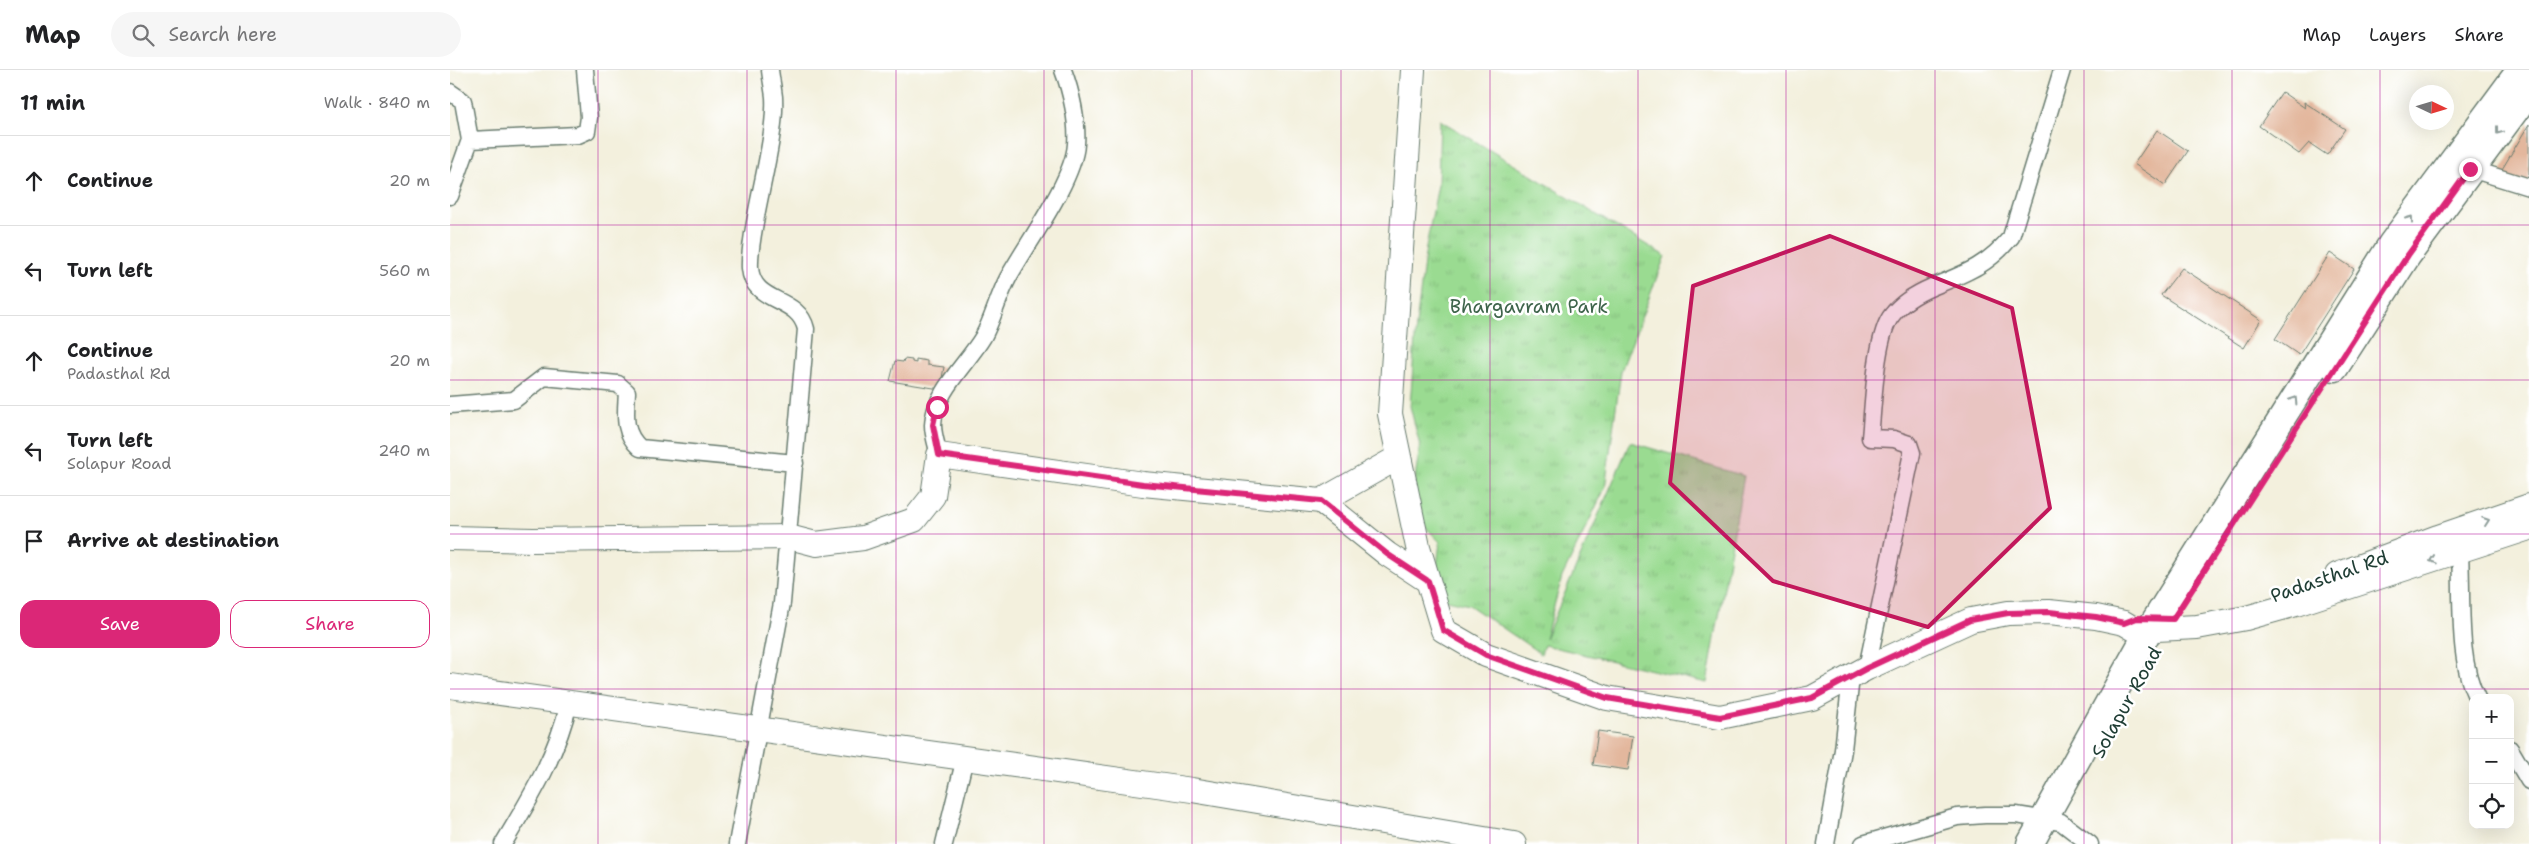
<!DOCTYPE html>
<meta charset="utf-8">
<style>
body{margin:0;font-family:"Shantell Sans",sans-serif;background:#f6f6f6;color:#202124}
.controls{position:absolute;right:15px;bottom:15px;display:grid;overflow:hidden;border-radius:10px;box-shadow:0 5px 20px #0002}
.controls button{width:45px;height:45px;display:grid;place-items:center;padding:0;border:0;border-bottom:1px solid #e0e0e0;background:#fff;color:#202124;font:25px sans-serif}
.compass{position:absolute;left:1959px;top:15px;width:45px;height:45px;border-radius:50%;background:#fff;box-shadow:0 5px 20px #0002;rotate:94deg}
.stop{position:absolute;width:15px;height:15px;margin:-11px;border:4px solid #db2777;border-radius:50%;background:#fff}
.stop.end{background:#db2777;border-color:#fff;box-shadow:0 1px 5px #0008}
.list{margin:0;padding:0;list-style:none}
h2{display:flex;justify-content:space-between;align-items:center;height:65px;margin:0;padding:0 20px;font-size:21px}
h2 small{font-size:16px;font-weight:400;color:#757577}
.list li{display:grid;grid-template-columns:32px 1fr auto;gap:15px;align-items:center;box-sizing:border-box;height:90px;padding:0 20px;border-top:1px solid #e0e0e0}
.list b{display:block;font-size:19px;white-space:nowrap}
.list p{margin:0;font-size:16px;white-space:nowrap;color:#757577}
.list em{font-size:16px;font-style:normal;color:#757577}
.actions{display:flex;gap:10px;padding:15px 20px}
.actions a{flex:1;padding:11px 0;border:1px solid #db2777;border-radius:15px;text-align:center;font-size:18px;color:#db2777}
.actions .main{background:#db2777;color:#fff}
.icon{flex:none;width:28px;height:28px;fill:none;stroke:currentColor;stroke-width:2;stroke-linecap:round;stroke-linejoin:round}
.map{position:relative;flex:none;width:2079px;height:774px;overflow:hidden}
header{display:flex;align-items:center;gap:30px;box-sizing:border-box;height:70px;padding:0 25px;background:#fff;border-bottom:1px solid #e0e0e0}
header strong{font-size:24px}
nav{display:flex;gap:28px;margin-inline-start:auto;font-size:18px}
.search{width:350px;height:45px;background:#f6f6f6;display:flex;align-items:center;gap:12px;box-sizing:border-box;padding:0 18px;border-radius:28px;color:#757577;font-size:19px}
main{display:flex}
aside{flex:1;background:#fff}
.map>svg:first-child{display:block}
.park{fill:url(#park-tufts);stroke:#5c8c62}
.building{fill:#e3b79d}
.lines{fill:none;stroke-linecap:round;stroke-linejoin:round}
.street-casing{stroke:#697c6f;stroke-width:19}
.secondary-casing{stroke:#697c6f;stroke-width:26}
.primary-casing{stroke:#697c6f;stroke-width:29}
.street{stroke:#fff;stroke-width:16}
.secondary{stroke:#fff;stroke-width:24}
.primary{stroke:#fff;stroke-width:26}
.oneway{stroke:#8f9e9a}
.route{stroke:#db2777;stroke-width:6}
.marked{fill:#c2185b;fill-opacity:0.2;stroke:#c2185b;stroke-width:4;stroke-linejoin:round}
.grid{fill:none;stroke:#b5179e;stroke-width:1;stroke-opacity:0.55}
.labels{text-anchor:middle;stroke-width:5;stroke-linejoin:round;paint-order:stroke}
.park-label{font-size:19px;fill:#3e644b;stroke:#fff}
.street-label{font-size:19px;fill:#1f3d34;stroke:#fff}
</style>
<header>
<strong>Map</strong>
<div class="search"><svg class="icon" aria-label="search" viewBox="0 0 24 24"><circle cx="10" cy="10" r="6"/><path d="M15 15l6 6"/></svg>Search here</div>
<nav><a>Map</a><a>Layers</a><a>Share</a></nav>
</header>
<main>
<aside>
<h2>11 min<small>Walk · 840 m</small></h2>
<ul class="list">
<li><svg class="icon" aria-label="ahead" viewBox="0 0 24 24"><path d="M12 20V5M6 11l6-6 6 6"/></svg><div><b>Continue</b></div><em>20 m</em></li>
<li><svg class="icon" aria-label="left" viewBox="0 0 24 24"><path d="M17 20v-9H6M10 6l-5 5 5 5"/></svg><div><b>Turn left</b></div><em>560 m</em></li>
<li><svg class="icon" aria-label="ahead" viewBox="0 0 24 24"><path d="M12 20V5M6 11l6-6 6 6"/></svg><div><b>Continue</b><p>Padasthal Rd</p></div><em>20 m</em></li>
<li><svg class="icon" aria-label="left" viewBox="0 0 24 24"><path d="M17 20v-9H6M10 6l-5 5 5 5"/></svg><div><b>Turn left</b><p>Solapur Road</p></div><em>240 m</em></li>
<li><svg class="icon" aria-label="arrive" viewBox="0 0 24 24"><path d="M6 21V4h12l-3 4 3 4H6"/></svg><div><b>Arrive at destination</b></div></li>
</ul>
<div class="actions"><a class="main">Save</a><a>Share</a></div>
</aside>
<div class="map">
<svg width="2079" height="774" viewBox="0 0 2079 774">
<defs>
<pattern id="park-tufts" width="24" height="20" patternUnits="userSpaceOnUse" patternTransform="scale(1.25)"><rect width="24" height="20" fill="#9adb91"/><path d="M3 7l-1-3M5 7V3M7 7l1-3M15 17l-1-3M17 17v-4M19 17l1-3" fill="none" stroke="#84bd7e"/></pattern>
</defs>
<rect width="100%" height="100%" fill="#fff"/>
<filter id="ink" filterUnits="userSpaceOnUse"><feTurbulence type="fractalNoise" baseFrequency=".02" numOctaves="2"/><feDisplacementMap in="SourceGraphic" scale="10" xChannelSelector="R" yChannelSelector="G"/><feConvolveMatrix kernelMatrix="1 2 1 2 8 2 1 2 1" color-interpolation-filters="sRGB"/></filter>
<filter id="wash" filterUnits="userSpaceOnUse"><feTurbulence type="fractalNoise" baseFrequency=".0096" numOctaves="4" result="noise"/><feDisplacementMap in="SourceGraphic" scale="20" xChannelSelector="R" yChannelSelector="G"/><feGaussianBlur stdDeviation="1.12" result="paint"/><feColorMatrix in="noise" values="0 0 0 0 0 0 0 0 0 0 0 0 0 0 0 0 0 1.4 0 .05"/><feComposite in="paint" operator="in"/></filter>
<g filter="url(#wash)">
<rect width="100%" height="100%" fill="#f3f0dd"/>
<path class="park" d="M990,50l225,136 -44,115 -16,117 -43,89 -17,62 85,-197 114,34 -37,207 -163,-38 -3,9 -72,-49 -36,-8 7,-55 -30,-31 10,-65 -10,-40 6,-81 10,-78 12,-62z"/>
<g id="blocks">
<path class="building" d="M1832,22l23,16 -1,-6 41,27 -18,26 -18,-12 -10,11 -40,-28z
M2079,54v71l-31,-19z
M1707,60l31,21 -23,34 -31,-21z
M1880,183l24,16 -55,86 -24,-16z
M1732,198l79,52 -17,28 -83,-53z
M454,289l8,1v2l4,1v-4l11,2v4l17,2 -4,22 -50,-8 5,-20 8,1z
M1148,661l35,5 -5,34 -35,-5z"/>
</g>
</g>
<g filter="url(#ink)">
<use href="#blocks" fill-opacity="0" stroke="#697c6f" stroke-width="1"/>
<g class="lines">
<g class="street-casing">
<path id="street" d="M0,22l13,9 7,39 -20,56
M20,70l108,-5 9,-4 2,-14 -4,-47
M2021,99l58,18
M0,335l64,-5 30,-23 74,7 9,8c-1,21 -5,40 13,56l155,15
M489,385c-2,-9 -6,-20 -6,-30 1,-33 34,-61 50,-88 10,-18 15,-40 25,-59 18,-33 66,-98 68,-134 2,-22 -5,-53 -13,-74
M2009,470c5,48 -4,117 18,158
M1417,598l45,-215 -3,-9 -15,-5 -24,-1c3,-28 5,-103 22,-123 10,-13 26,-22 40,-28 34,-14 55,-21 79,-50l51,-167
M2060,679l19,32
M53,774c28,-47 53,-87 66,-141
M287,774l45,-241 24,-274c-8,-34 -53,-24 -56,-61 -1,-18 4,-39 7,-57 6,-32 19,-83 17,-114 -1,-9 -3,-18 -4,-27
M494,774l21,-86
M1376,774l17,-94 8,-73
M1413,774l94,-27 28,-2h31l45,7 29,22"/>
</g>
<g class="secondary-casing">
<path id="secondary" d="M963,0l-23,344 28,133 25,83 43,25 121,43 113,19 92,-19 55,-30 104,-48 37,-7 41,-1 47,5 28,6 12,7 61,-3 49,-9 50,-14 233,-76
M871,431l66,53 41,27
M0,468l83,2 256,-3 27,7 47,-6 51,-18 19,-24 6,-41 204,29 178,17 78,-44
M1887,505l101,-38 91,-31
M0,616l742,104 322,54"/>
</g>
<g class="primary-casing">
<path id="primary" d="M1885,298l73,-113 121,-163
M1580,774l119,-214 243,-387 128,-173"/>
</g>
<use href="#street" class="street"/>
<use href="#secondary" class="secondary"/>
<use href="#primary" class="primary"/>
</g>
<defs><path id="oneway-chevron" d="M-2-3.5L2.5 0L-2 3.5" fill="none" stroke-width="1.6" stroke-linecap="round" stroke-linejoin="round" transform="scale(1.25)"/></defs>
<g class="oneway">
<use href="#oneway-chevron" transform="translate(2049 61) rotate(127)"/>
<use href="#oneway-chevron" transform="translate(1960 149) rotate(-54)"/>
<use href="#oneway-chevron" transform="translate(1844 330) rotate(-58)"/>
<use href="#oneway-chevron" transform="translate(2036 451) rotate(-19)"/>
<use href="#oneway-chevron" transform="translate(1983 490) rotate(162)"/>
</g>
</g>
<g class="lines" filter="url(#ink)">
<path class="route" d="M487,337l-4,18 6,30 204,29 178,17 66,53 41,27 15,49 43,25 121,43 113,19 92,-19 55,-30 103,-48 38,-7 41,-1 47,5 28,6 13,-5 36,1 235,-364 62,-86"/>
</g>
<path class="marked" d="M1380,166l182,72 38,200 -122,119 -155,-46 -103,-98 23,-197z"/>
<path class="grid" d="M148,0v774M297,0v774M446,0v774M594,0v774M742,0v774M891,0v774M1040,0v774M1188,0v774M1336,0v774M1485,0v774M1634,0v774M1782,0v774M1930,0v774M0,155h2079M0,310h2079M0,464h2079M0,619h2079"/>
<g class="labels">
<g class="park-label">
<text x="1079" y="243">Bhargavram Park</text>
</g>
<g class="street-label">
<text transform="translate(1879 506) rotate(-19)" y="7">Padasthal Rd</text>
<text transform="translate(1676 632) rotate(-61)" y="7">Solapur Road</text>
</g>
</g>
</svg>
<div class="controls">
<button>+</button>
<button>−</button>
<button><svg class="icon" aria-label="locate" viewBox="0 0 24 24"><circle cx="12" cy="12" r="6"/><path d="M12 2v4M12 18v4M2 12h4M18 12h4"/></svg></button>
</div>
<svg class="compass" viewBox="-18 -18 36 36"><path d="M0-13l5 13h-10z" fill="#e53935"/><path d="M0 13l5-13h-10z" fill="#757577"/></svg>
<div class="stop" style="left:487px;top:337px"></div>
<div class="stop end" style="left:2020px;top:99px"></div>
</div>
</main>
